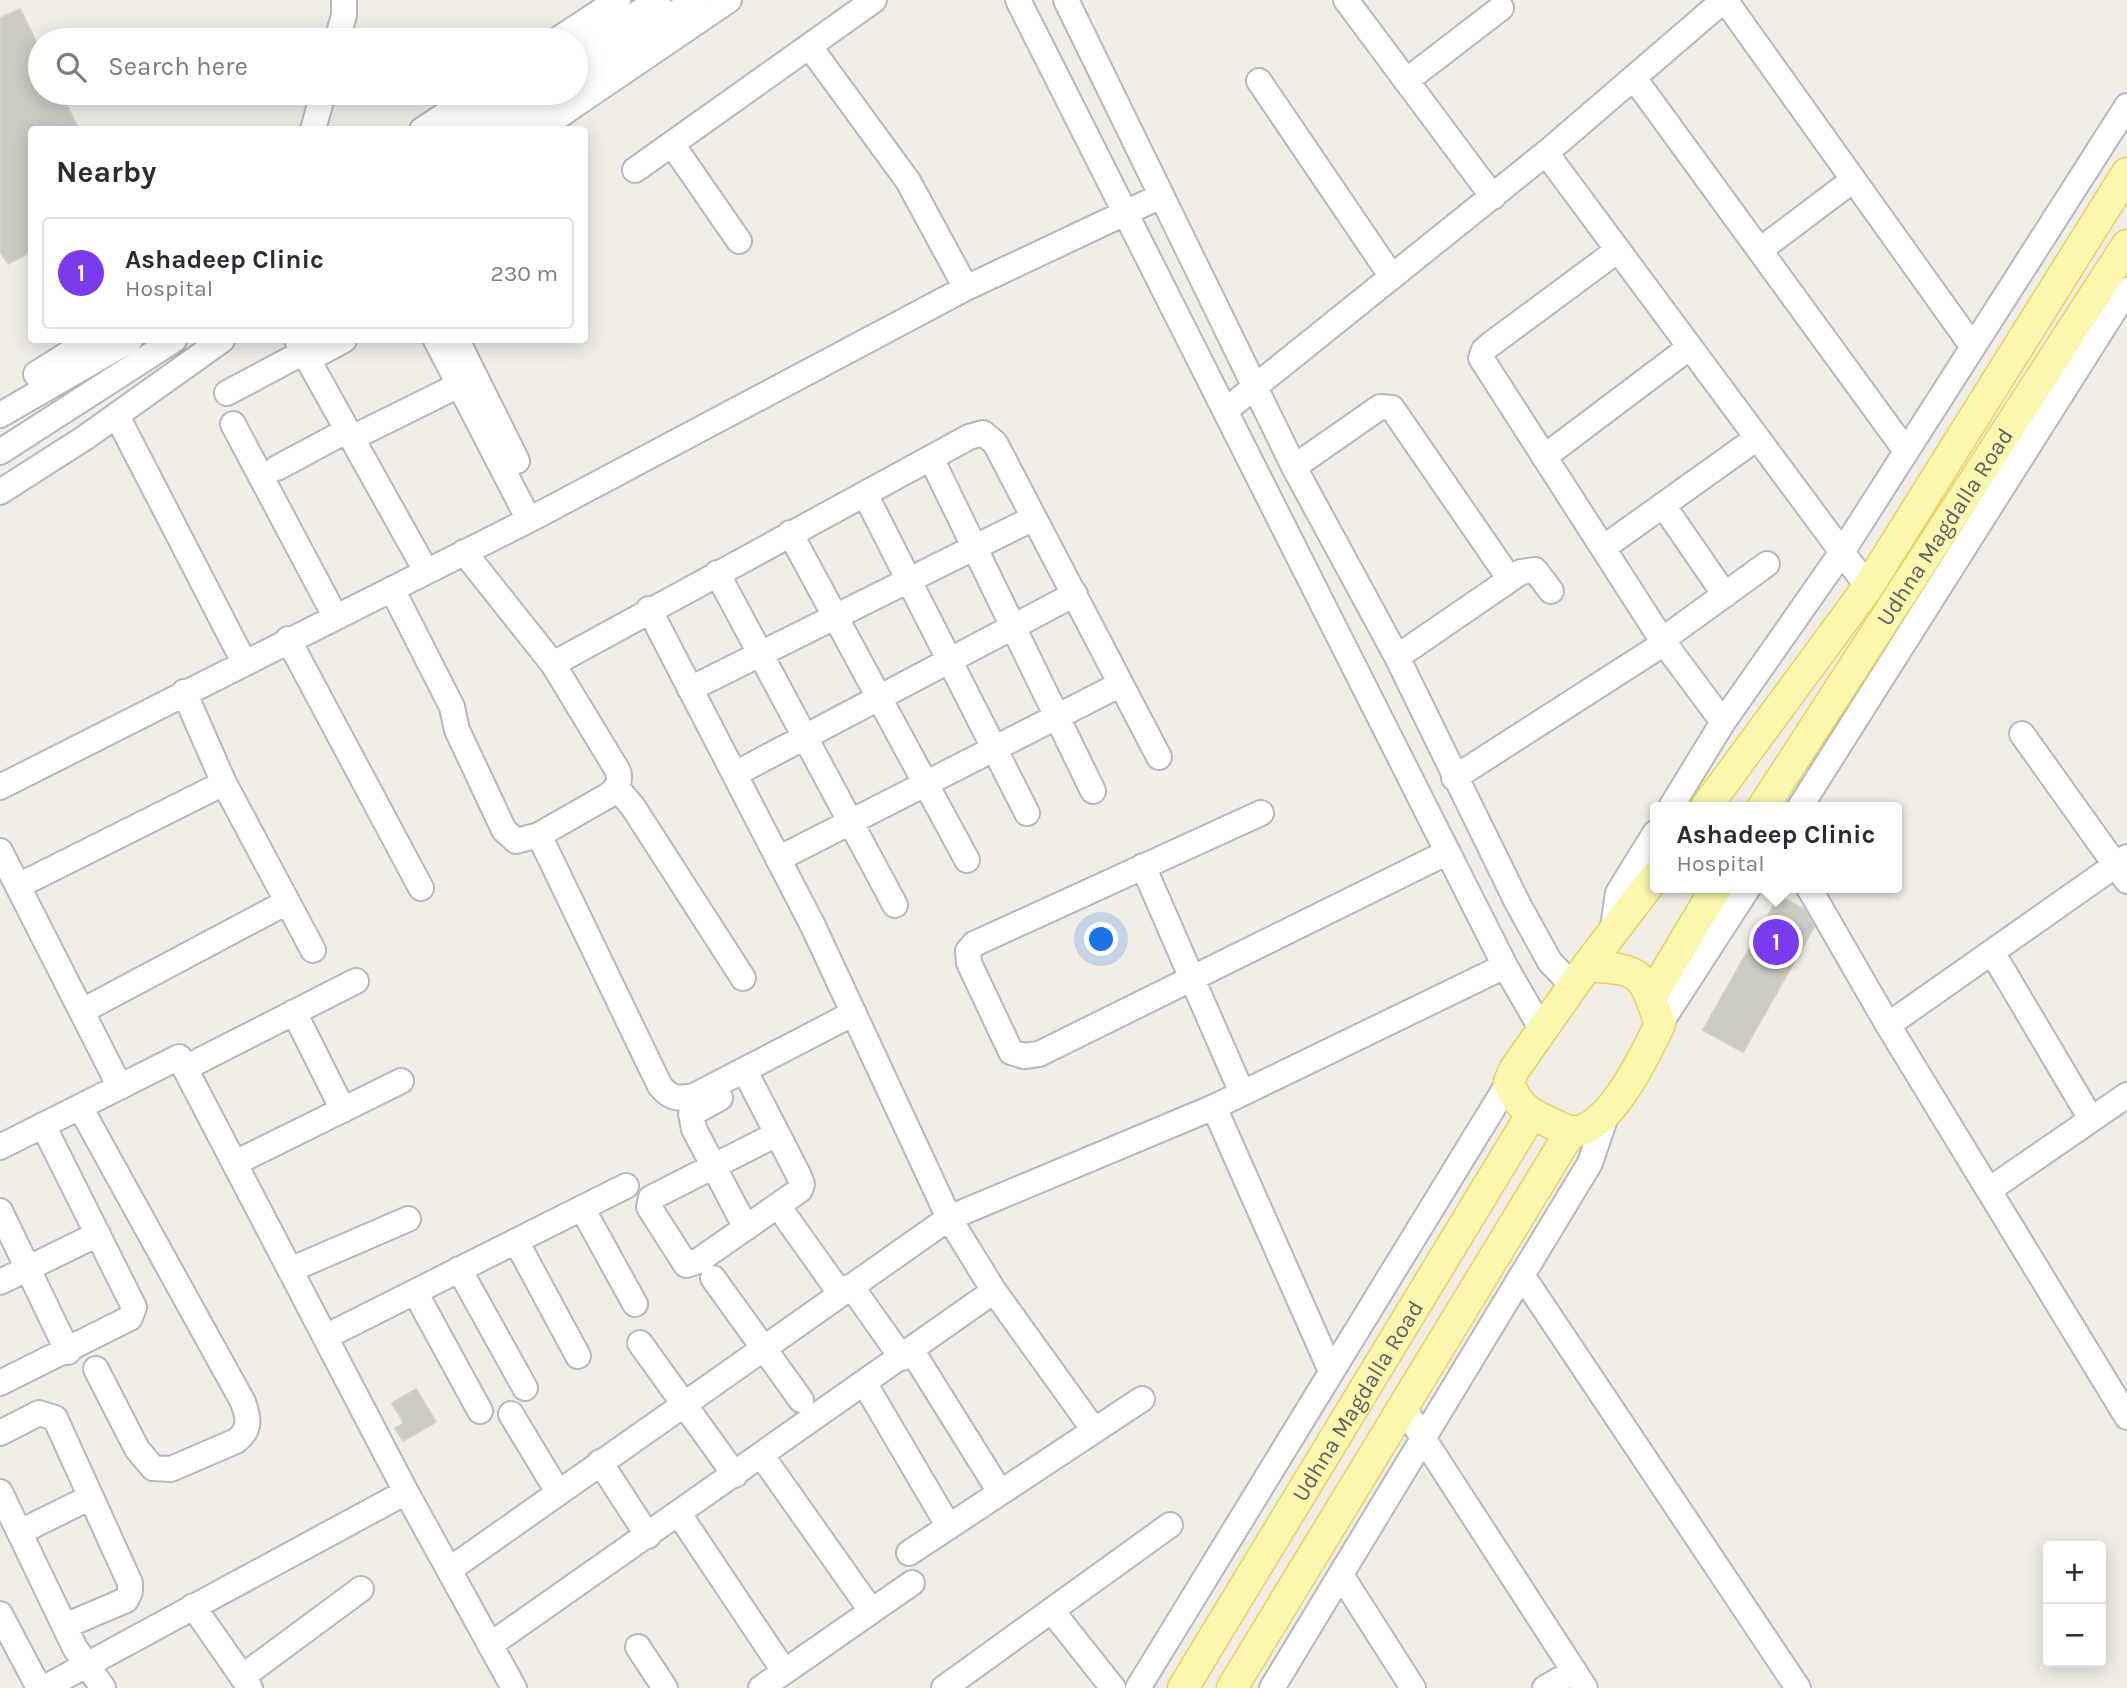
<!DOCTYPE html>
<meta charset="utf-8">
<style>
body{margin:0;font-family:Karla,sans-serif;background:#f2f2f3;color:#2b2b33}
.controls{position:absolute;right:21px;bottom:21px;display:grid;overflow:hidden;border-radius:7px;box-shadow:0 4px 18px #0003}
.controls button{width:63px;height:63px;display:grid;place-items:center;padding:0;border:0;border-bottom:2px solid #e1e1e2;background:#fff;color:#2b2b33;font:35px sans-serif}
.you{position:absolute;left:1102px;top:940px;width:24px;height:24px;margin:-18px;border:5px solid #fff;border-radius:50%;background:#1a73e8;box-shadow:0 0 0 10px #1a73e833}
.badge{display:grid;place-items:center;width:46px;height:46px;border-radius:50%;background:#7c3aed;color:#fff;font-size:23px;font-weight:700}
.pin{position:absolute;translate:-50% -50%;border:4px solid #fff;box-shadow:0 2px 7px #0006}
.popup{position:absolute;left:1650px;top:802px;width:252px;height:91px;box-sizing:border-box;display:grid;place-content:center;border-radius:7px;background:#fff;filter:drop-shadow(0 2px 5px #0005);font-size:23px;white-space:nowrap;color:#7c7c81}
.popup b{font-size:26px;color:#2b2b33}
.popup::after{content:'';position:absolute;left:50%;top:100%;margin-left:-14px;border:14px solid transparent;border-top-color:#fff}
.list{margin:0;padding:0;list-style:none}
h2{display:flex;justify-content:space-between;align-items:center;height:91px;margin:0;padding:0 28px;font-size:30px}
h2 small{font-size:23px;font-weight:400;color:#7c7c81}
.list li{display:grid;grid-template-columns:46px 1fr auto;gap:21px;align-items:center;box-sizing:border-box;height:112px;margin:0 14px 14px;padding:0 14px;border:2px solid #e1e1e2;border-radius:7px}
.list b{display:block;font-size:26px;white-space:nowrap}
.list p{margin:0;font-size:23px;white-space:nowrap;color:#7c7c81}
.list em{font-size:23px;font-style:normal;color:#7c7c81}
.icon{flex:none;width:38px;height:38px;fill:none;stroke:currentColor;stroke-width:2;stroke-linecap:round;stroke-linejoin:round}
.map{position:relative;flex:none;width:2127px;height:1688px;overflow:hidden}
.search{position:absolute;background:#fff;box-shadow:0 4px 18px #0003;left:28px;top:28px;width:560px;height:77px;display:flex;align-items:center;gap:18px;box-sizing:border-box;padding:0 24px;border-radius:38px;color:#7c7c81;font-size:26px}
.panel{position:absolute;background:#fff;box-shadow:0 4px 18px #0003;left:28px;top:126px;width:560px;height:217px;border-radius:7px}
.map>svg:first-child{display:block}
.building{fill:#cbcac3;stroke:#d4d1c5;stroke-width:2}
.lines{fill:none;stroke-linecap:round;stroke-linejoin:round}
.minor-casing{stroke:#b7b8bd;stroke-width:28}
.major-casing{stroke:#edd262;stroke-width:33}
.minor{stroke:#fff;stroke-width:24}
.major{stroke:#fcf7af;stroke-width:30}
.labels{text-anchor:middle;stroke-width:5;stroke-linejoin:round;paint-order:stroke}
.street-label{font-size:23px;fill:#5e6166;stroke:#fff}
</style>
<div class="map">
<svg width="2127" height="1688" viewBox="0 0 2127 1688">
<rect width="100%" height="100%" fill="#f0eee7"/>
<path class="building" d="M20,9l20,41v43h21l18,37h-47v121l-24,13 -8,-13v-233z
M1779,896l25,13 10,18 -71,125 -40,-22z
M416,1389l20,33 -33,19 -8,-13 9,-5 -12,-20z"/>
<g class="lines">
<g class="minor-casing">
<path id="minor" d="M1018,0l487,966 37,64
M1066,0l228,467 103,190 121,247 32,58 23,24
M1346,0l147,197
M1725,0l248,347
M337,40l7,-25v-15
M557,40l61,-40
M810,47l98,134 58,107
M576,54l82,-54
M1634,78l272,373
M576,79l119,-79
M1259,81l133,196
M1406,81l95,-73
M313,130l10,-37
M422,130l56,-37
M459,130l57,-37
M498,130l57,-37
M538,130l191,-130
M672,144l67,97
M1546,153l322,434
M635,170l239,-170
M1618,250l-127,94 -7,6 -3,8 181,282 61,82
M1760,250l93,-70
M297,340l129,231
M436,340l93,180
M457,340l60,121
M309,359l35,-19
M36,374l54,-34
M227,393l77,-41
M1226,410l320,-257 178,-153
M0,415l130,-75
M117,416l127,246
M233,424l102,192
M352,438l107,-53
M0,452l174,-112
M1544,457l146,-110
M931,458l162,333
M1294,467l86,-60 12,1 117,170
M277,468l71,-38
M0,492l86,-55 136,-97
M865,494l162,319
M1663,505l62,90
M790,533l177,327
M1603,548l154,-110
M717,573l178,332
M392,589l60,118 5,23 47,100 12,11 23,-6 70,-40c8,-7 12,-13 9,-24l-65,-107 -89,-112
M649,609l164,317 136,292 45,73 100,139
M288,639l133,249
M1662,640l105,-76
M1397,657l124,-85 14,-2 16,21
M553,664l416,-227 14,-4 12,10 164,314
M690,689l344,-171
M184,692l40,91 89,167
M2022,734l105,147
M735,774l340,-180
M1454,778l198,-127
M0,787l529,-267 437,-232 195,-92
M617,788l16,19 110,171
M1671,807l52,-85 119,-170 285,-446
M1800,807l327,-517
M1261,813l-287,131 -6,7 1,12 42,89 13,4 15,-2 409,-202
M539,835l121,251c11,13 18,13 34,10l160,-83
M0,851l120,236
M778,859l343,-175
M1143,866l99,227
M18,886l206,-103
M1809,888l79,137 239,392
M1612,934l6,-41 37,-60
M1992,952l99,167
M82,1011l205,-109
M294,1012l49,98
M1660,1024l88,-136
M1888,1025l239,-168
M185,1068l171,-87
M750,1081l48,93 4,10 -2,6 -102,71 -12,4 -37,-58 2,-9 126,-64
M720,1098l-29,16 3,15 52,99
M80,1107l163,295c6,17 8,27 -7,39l-65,28 -18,-1 -16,-19 -41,-80
M1214,1107l117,264
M0,1147l179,-90 227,435 108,196
M235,1163l166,-82
M1989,1190l138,-95
M582,1208l53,96
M0,1211l68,141
M786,1217l54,76
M516,1241l62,115
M459,1269l66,119
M290,1270l118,-51
M1522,1275l276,413
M713,1278l88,122
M0,1282l98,-48
M851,1286l51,72
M415,1292l65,119
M325,1337l301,-151
M640,1343l95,132
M912,1351l88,141
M0,1383l130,-65 4,-11 -91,-182
M865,1384l84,143
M1403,1407l182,281
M511,1414l47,78
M0,1433l39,-20 16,5 75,165v9l-4,8 -61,26
M762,1456l108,153
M600,1462l48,74
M0,1492l75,156 28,40
M679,1514l105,157
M20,1532l71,-35
M909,1553l233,-154
M449,1570l500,-352 265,-111 291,-141
M1341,1575l72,113
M193,1606l57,82
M1052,1611l61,77
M0,1614l39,74
M490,1645l504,-354
M638,1647l27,41
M242,1677l119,-88
M44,1688l362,-196
M761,1688l151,-105
M944,1688l226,-163
M1138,1688l371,-606
M1272,1688l318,-525 18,-53
M1545,1688l29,-17"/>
</g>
<g class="major-casing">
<g id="major">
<path d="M1706,807l162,-220 259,-414"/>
<path id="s1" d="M1763,807l364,-562"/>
<path d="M1587,966c56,4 55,6 73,58 -13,27 -53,114 -91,107 -6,-2 -14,-6 -20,-9 -21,-9 -33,-18 -40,-40l5,-12z"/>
<path d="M1587,966l68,-89"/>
<path d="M1651,997l65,-109"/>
<path id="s2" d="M1183,1688l348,-573"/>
<path d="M1232,1688l339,-557"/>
</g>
</g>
<use href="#minor" class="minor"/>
<use href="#major" class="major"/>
</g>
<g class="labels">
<g class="street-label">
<text dy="8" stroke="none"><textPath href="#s1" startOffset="334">Udhna Magdalla Road</textPath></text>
<text dy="8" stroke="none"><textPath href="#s2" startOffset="336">Udhna Magdalla Road</textPath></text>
</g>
</g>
</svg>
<div class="controls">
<button>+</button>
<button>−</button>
</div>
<div class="you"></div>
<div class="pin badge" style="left:1776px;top:942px">1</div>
<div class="popup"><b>Ashadeep Clinic</b>Hospital</div>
<div class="search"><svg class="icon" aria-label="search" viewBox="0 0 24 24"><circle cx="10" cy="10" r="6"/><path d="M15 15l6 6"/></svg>Search here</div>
<section class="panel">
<h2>Nearby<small></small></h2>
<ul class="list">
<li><span class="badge">1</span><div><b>Ashadeep Clinic</b><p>Hospital</p></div><em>230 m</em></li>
</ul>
</section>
</div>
